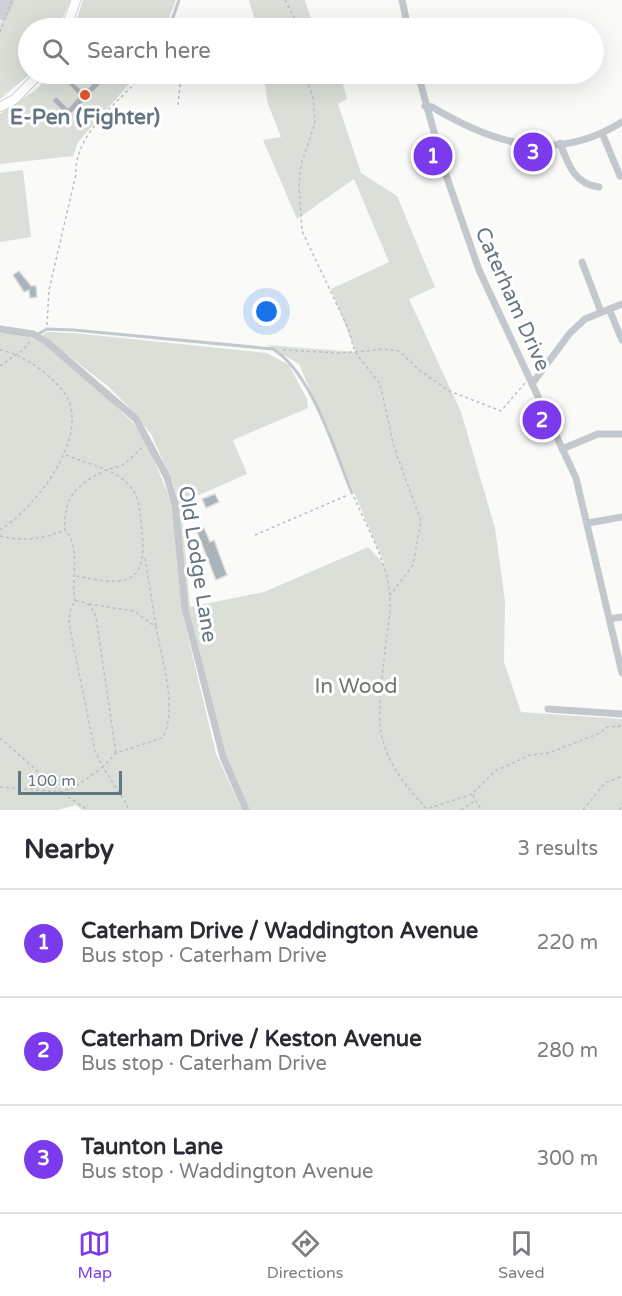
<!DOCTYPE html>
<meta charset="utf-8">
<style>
body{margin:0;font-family:"Varela Round",sans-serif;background:#f7f7f7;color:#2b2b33}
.scale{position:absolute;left:18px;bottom:15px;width:104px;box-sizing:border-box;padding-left:6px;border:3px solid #657683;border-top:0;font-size:16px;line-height:21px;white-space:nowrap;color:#657683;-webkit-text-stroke:4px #fff;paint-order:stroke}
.you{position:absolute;left:267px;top:312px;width:21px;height:21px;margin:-15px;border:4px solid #fff;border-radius:50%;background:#1a73e8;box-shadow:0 0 0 9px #1a73e833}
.badge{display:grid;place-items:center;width:39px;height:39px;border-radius:50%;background:#7c3aed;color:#fff;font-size:20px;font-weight:700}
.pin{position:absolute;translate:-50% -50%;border:3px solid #fff;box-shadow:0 2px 6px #0006}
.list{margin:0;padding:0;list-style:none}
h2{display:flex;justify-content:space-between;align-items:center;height:78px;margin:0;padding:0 24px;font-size:26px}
h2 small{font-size:20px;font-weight:400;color:#7c7c81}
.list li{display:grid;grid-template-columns:39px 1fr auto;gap:18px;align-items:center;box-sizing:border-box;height:108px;padding:0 24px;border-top:2px solid #e1e1e2}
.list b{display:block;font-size:22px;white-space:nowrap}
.list p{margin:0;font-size:20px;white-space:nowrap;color:#7c7c81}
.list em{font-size:20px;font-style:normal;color:#7c7c81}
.icon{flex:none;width:33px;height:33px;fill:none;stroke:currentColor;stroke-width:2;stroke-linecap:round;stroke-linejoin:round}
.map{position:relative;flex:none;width:622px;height:810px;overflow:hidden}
.search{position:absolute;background:#fff;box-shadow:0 6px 24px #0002;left:18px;right:18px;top:18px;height:66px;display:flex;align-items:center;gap:15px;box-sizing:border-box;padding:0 21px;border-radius:33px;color:#7c7c81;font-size:22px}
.sheet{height:402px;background:#fff}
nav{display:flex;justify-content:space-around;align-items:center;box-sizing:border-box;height:84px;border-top:2px solid #e1e1e2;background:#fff;font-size:16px;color:#7c7c81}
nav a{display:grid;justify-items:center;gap:3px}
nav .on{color:#7c3aed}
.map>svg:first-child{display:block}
.green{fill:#dadfd7}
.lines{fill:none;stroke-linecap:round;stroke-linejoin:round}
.taxiway{stroke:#ced2d4;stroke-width:20}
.building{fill:#aab3b9;stroke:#dcdcda;stroke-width:1.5}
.secondary-casing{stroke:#b3babf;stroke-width:10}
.path{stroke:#bbbfc2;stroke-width:1.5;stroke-dasharray:3 3;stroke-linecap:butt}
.lane{stroke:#c3c8cc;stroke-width:3}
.street{stroke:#c3c8cc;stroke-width:7}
.secondary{stroke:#fff;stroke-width:9}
.poi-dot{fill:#e4572e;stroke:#fff;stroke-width:2}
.labels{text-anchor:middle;stroke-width:6;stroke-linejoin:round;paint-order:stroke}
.poi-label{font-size:21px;font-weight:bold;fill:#657683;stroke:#fff}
.street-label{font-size:21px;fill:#657683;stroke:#fff}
.park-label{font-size:21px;fill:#687a64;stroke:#fff}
</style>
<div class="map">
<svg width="622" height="810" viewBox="0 0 622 810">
<rect width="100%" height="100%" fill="#fafaf8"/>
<path class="green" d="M9,0h62l-13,28h-30l2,46 -30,25v-75z
M83,0h93l-11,28h-91z
M249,0h56l9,28h-57z
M50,74h88l-60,68 -5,14 -73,8v-50l37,-25z
M263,74h77l7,25 -9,5 23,69 36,23 38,91 -26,12 52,113 34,116 10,73 -1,61 17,50 101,7v91h-373l-21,-47 -41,-154 -9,-108 -5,-18 -22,-49 -18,-22 -24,-25 -67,-52 5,-3 26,1 194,20 22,12 18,34 1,9 -75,32 14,34 -66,29 9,104 74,-15 104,-45 17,18 -86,-201 -32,-19 89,7 -25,-63 58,-27 -35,-83 -57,40 -34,-79 18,-3 -13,-33z
M23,170l8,67 -31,5v-69z
M0,332l30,5 17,9 40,32 45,44 13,17 27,64 10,109 34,142 26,56h-160l-6,-5 -18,5h-58z"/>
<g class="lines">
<path class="taxiway" d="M0,10l4,-10"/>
</g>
<path class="building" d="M89,74h10l6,6 -37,37 -16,-16 4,-5 12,12 11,-12 -11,-12 4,-3 12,11 11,-11z
M19,271l12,15h5l1,11 -7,1 -1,-8 -5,2 -11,-17z
M215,494l4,8 -13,6 -4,-9z
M204,528l6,14 4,-2 13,35 -11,5 -19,-48z"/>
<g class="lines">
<g class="secondary-casing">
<path id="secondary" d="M66,28l10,-28
M0,107l15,-8 24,-25"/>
</g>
<path class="path" d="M285,0l15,28
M0,32l12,-32
M304,74l9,23 2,26 -14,42 -2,20 3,46 46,97 7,24 25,32 14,63 27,74 -8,44 -23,30
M178,105l3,-31
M47,325l2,-35 27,-116c-2,-41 43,-71 67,-100
M0,350c17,3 32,13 45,23 8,7 16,14 22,24 22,43 -33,112 -67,133
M283,350l58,3 44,-4 14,2 19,18 31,22 52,20 24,-28
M0,366l24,-17 7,-9
M66,455c21,9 56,15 68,37 6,9 7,29 8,40 6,57 -21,53 -66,44
M354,497c13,30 33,65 36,98 1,15 -2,31 -4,46 -8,80 -19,105 41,168l45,-15 23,-23 35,-16 19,-2 51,-20 7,-6 15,-1
M255,535l93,-40
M0,536c24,6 43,3 65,-6
M145,558l11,69
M75,601c-5,-22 7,-53 -10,-71 -2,-32 11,-45 39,-59 5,-3 12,-3 18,-6 8,-5 15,-13 22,-19
M89,604l45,7 22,16c5,29 23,85 6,111l-46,15 -13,14 -8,-16 -26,-127 1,-13 5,-10c12,0 17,5 21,16l20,136
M0,738l61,54 27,18
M0,787l61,5 14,-5 28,-20 24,38 1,5
M473,795l8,15
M461,810l14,-9
M583,810l22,-27 17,-7
M620,810l2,-7"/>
<path class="lane" d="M170,26l9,-26
M38,334l9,-5 27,1 199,19c39,24 62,103 79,144"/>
<path class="street" d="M402,0l6,28
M418,74l27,98 34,98 97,208 46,195
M425,106l7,1c62,37 123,57 190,15
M602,133l18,43
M560,143c8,21 14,41 39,44
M582,262l19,50
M609,309l13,31
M0,329l33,5 15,9 88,76 31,58 8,27 10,105 38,148 23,53
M532,384l38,-51 15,-14 37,-15
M562,449l36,-15h24
M588,523l34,-6
M609,619l13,-2
M548,709l74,5"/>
<use href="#secondary" class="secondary"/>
</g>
<circle class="poi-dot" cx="85" cy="95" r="6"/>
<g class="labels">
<g class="poi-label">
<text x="85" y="124">E-Pen (Fighter)</text>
</g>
<g class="street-label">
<text transform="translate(513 299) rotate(66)" y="7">Caterham Drive</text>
<text transform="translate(198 564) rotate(81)" y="7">Old Lodge Lane</text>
</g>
<g class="park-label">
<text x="356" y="693">In Wood</text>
</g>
</g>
</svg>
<div class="scale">100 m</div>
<div class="you"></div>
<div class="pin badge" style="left:433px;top:156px">1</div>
<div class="pin badge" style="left:542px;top:420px">2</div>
<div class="pin badge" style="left:533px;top:152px">3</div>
<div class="search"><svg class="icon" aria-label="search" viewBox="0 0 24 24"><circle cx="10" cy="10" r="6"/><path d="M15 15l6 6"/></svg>Search here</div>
</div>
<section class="sheet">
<h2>Nearby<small>3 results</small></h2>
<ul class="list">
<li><span class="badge">1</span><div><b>Caterham Drive / Waddington Avenue</b><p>Bus stop · Caterham Drive</p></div><em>220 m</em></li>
<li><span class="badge">2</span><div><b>Caterham Drive / Keston Avenue</b><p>Bus stop · Caterham Drive</p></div><em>280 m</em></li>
<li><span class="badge">3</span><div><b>Taunton Lane</b><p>Bus stop · Waddington Avenue</p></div><em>300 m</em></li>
</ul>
</section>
<nav>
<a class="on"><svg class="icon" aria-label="map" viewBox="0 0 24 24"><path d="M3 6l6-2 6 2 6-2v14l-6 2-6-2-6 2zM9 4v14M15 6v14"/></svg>Map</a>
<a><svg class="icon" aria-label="directions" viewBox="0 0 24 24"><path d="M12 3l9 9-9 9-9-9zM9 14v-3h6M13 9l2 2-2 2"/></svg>Directions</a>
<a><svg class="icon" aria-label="saved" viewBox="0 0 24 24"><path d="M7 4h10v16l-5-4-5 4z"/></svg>Saved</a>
</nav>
